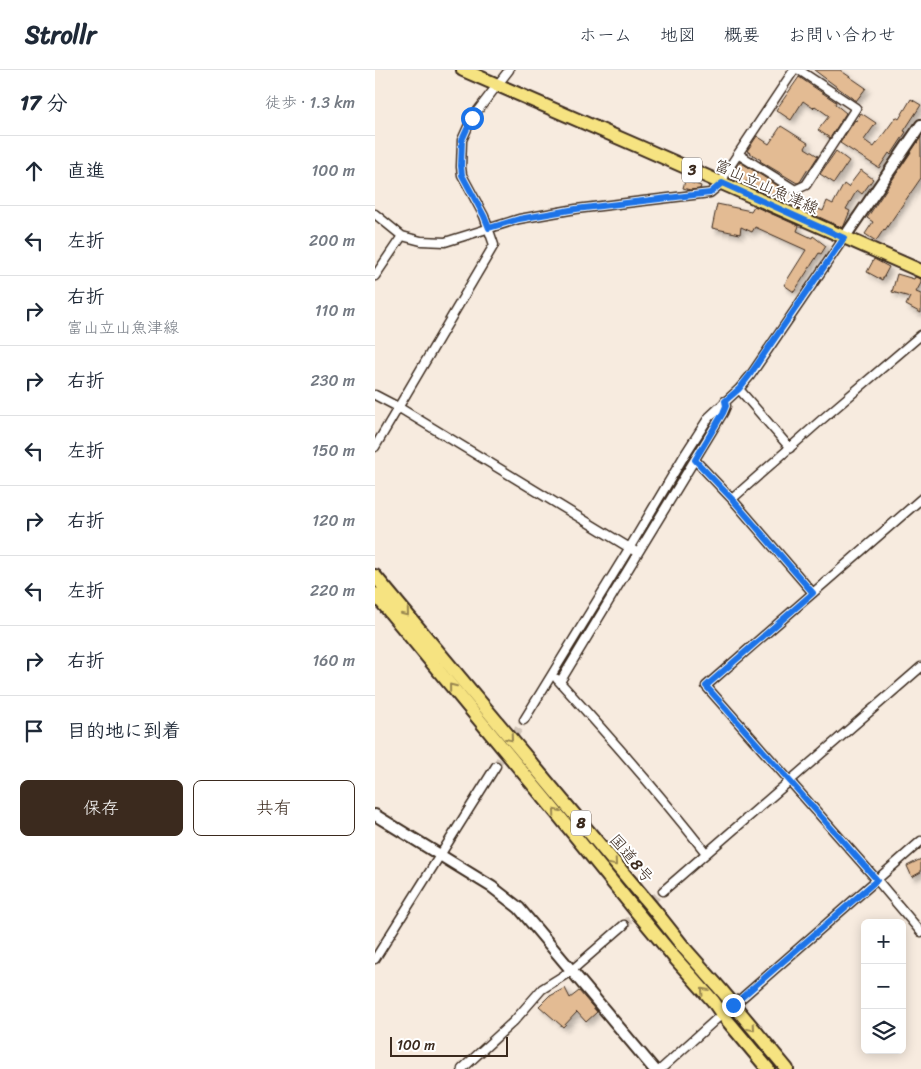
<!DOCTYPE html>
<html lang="ja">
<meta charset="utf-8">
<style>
body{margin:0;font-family:Sriracha,"Klee One",sans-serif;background:#f2f2f3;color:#1f2937}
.controls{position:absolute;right:15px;bottom:15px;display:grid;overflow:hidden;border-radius:8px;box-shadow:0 2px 12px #0003}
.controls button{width:45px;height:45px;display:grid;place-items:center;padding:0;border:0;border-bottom:1px solid #e0e1e3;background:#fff;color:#1f2937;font:25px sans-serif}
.scale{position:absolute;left:15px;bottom:12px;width:118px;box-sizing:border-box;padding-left:5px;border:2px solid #3b2a1e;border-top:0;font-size:14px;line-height:18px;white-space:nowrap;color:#3b2a1e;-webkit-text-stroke:4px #fff;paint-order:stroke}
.stop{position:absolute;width:15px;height:15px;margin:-11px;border:4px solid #1a73e8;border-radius:50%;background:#fff}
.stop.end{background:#1a73e8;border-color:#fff;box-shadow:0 1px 5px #0008}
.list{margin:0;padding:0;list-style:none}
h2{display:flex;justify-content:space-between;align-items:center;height:65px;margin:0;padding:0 20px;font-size:21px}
h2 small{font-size:16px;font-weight:400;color:#747a83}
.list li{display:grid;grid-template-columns:32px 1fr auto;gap:15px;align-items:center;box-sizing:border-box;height:70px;padding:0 20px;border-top:1px solid #e0e1e3}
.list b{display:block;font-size:19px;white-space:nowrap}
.list p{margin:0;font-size:16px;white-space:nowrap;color:#747a83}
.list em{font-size:16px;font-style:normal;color:#747a83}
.actions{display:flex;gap:10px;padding:15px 20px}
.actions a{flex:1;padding:11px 0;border:1px solid #3b2a1e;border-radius:8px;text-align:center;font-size:18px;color:#3b2a1e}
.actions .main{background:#3b2a1e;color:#fff}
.icon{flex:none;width:28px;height:28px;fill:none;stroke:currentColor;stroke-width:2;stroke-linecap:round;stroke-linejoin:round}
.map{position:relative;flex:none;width:546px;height:999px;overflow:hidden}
header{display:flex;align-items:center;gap:30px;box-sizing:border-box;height:70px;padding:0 25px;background:#fff;border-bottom:1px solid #e0e1e3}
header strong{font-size:24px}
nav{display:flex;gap:28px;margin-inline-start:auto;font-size:18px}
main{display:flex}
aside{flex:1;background:#fff}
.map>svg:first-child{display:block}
.building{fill:#e3bb93;stroke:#3b2a1e;filter:url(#shadow)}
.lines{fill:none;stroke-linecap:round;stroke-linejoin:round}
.minor-tunnel{stroke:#d1c4b8;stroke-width:8;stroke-dasharray:8 4;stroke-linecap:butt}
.minor-casing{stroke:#3b2a1e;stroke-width:11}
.tertiary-casing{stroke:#3b2a1e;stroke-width:14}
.primary-casing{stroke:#3b2a1e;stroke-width:16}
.trunk-casing{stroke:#3b2a1e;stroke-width:16}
.minor{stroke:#fff;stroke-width:8}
.tertiary{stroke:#fff;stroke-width:10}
.primary{stroke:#f6e381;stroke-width:12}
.trunk{stroke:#f6e381;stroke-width:12}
.oneway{stroke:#988650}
.route{stroke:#1a73e8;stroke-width:6}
.labels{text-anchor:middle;stroke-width:4;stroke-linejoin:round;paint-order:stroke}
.shield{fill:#fff;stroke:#766a62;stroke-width:1}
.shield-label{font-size:15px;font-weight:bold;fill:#3b2a1e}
.street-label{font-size:16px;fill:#3b2a1e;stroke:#fff}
</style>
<header>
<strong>Strollr</strong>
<nav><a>ホーム</a><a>地図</a><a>概要</a><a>お問い合わせ</a></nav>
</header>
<main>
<aside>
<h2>17 分<small>徒歩 · 1.3 km</small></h2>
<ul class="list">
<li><svg class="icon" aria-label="ahead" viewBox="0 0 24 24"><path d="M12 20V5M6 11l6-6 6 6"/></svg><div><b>直進</b></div><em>100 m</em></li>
<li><svg class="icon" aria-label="left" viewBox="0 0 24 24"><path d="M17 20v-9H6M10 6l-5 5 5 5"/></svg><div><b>左折</b></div><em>200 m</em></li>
<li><svg class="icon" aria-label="right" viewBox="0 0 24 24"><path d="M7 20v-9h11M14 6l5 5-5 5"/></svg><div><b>右折</b><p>富山立山魚津線</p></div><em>110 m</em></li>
<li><svg class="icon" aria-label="right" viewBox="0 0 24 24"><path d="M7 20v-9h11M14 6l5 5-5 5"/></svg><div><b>右折</b></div><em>230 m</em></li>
<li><svg class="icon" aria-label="left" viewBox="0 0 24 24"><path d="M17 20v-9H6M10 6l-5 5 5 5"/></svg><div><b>左折</b></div><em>150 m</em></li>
<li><svg class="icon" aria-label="right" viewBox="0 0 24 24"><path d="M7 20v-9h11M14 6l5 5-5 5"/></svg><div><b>右折</b></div><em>120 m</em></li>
<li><svg class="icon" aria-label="left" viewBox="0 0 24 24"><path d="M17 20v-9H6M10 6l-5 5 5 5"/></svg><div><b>左折</b></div><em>220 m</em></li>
<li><svg class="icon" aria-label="right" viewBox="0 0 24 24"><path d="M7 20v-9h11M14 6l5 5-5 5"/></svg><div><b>右折</b></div><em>160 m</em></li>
<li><svg class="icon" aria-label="arrive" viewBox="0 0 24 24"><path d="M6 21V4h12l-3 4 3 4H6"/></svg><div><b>目的地に到着</b></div></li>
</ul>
<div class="actions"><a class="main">保存</a><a>共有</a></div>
</aside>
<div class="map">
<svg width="546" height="999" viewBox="0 0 546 999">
<defs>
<filter id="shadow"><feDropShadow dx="3.5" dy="3.5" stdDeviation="2.5" flood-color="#0004"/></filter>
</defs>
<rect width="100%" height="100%" fill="#f7ebdf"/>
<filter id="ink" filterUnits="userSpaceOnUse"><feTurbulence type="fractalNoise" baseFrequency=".02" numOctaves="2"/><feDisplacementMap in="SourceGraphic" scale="10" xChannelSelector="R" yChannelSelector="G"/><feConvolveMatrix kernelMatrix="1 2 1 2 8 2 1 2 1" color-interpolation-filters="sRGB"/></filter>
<g filter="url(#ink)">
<path class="building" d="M439,0h26l26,18 -10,13z
M424,7l37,25 -1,2 11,9 -16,25 -12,-8 11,-14 -14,-10 -2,2 -10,-7 -12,19 -15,-10z
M536,29l10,6 -17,26 2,1 -15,23 -2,-2 -10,15 -39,-25 15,-23 1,1 5,-8 15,10 -12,17 10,7 22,-30 3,2z
M406,56l27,17 -3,5 13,8 -9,14 -1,-1 -8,13 -3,1 -37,-22 1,-1 -14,-9 10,-15 12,8z
M546,67v41l-36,52 -1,-1 -8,12 -11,-7 8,-12 -6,-4z
M461,81l13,10 -15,22 -14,-9z
M365,92l43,27 -6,9 -18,-11 -2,3 -11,-9 -2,3 -13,-9z
M486,100l12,9 -11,15 -5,-4 -11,19 4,2 -7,17 -48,-22 2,-6 26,11 4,-10 6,3 11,-20 4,3z
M310,111l16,5 -1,3 -10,1 -7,-2z
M342,134l34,7 3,-5 45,20 -2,5 15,7 1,-2 13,10 -5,8 -2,-1 -25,39 -10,-7 22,-35 -51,-23 -3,5 -11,-5 -1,7 -28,-6z
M499,189l15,8 -7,13 -15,-8z
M522,204l17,5 1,-2 6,2v4l-5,9 5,2v19l-15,-8 4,-8 -18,-5z
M546,789v13l-9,5 -5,-11z
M190,918l5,10 9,-7 18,21 -11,10 -9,-10 -14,15 -24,-21 11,-11v1z"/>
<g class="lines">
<path class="minor-tunnel" d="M121,696l28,-46
M249,855l39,-34"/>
<g class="minor-casing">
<path id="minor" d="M363,84l57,36 11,-5 50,-77 -57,-38
M0,144l27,22 19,5 24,1 74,-23 57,-10 134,-16 12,-10 4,-11 68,-102
M0,206l27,-40
M364,319l51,59
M0,325l23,12 240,146 -78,129
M0,377l119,-202 -10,-29 -22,-41 -1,-8 1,-27 10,-22 37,-48
M320,390l37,39 81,94
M357,429l87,-77 102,-87
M546,429l-215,187 171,194 44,52
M263,483l85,-140 3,-7 -1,-5
M182,609c52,57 102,114 149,174
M149,650l106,-173 54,-91 25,-39 30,-28 11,-13 94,-138
M288,821l258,-224
M0,889l121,-193
M87,999l52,-48 28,-32 29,-18 53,-46
M286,999l61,-55 21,-17 178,-156"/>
</g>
<g class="tertiary-casing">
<path id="tertiary" d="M469,168l77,-113
M0,745l117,72 27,21 135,161"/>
</g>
<g class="primary-casing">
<path id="primary" d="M88,0l177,77 281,124"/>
</g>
<g class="trunk-casing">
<path id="trunk" d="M0,506l280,335 30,38 38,43 64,77
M0,524l184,222 76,94 39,47 39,44 9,13 46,55"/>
</g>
<use href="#minor" class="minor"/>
<use href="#tertiary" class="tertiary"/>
<use href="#primary" class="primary"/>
<use href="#trunk" class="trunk"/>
</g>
<defs><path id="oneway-chevron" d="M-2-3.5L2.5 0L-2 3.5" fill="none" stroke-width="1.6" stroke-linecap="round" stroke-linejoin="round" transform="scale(1.25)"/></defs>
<g class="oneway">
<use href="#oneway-chevron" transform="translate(31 543) rotate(51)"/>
<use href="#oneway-chevron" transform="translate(77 617) rotate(-129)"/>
<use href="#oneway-chevron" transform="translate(135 668) rotate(50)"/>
<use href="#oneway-chevron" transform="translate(181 742) rotate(-130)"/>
<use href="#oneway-chevron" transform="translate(239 793) rotate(50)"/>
<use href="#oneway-chevron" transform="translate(329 921) rotate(-132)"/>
<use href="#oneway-chevron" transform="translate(377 958) rotate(50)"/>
</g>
</g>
<g class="lines" filter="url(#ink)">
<path class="route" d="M97,48l-10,22 -1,26 1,9 22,41 5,12 30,-9 57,-10 134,-16 12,-10 122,55 -95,138 -10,13 -14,12 1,5 -3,7 -28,47 37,39 81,94 -107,93 171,194 -144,125"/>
</g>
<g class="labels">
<g class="shield">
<rect x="307" y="87.5" width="20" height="25" rx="4"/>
<rect x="196" y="740.5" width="20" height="25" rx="4"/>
</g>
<g class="shield-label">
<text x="317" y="105">3</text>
<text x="206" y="758">8</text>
</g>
<g class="street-label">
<text transform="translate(392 116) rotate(24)" y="6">富山立山魚津線</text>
<text transform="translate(257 788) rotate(50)" y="6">国道8号</text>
</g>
</g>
</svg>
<div class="controls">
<button>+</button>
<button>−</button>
<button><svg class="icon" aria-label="layers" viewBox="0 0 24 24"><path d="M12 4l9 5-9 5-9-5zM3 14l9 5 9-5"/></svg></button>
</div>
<div class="scale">100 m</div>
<div class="stop" style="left:97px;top:48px"></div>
<div class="stop end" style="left:358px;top:935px"></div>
</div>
</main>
